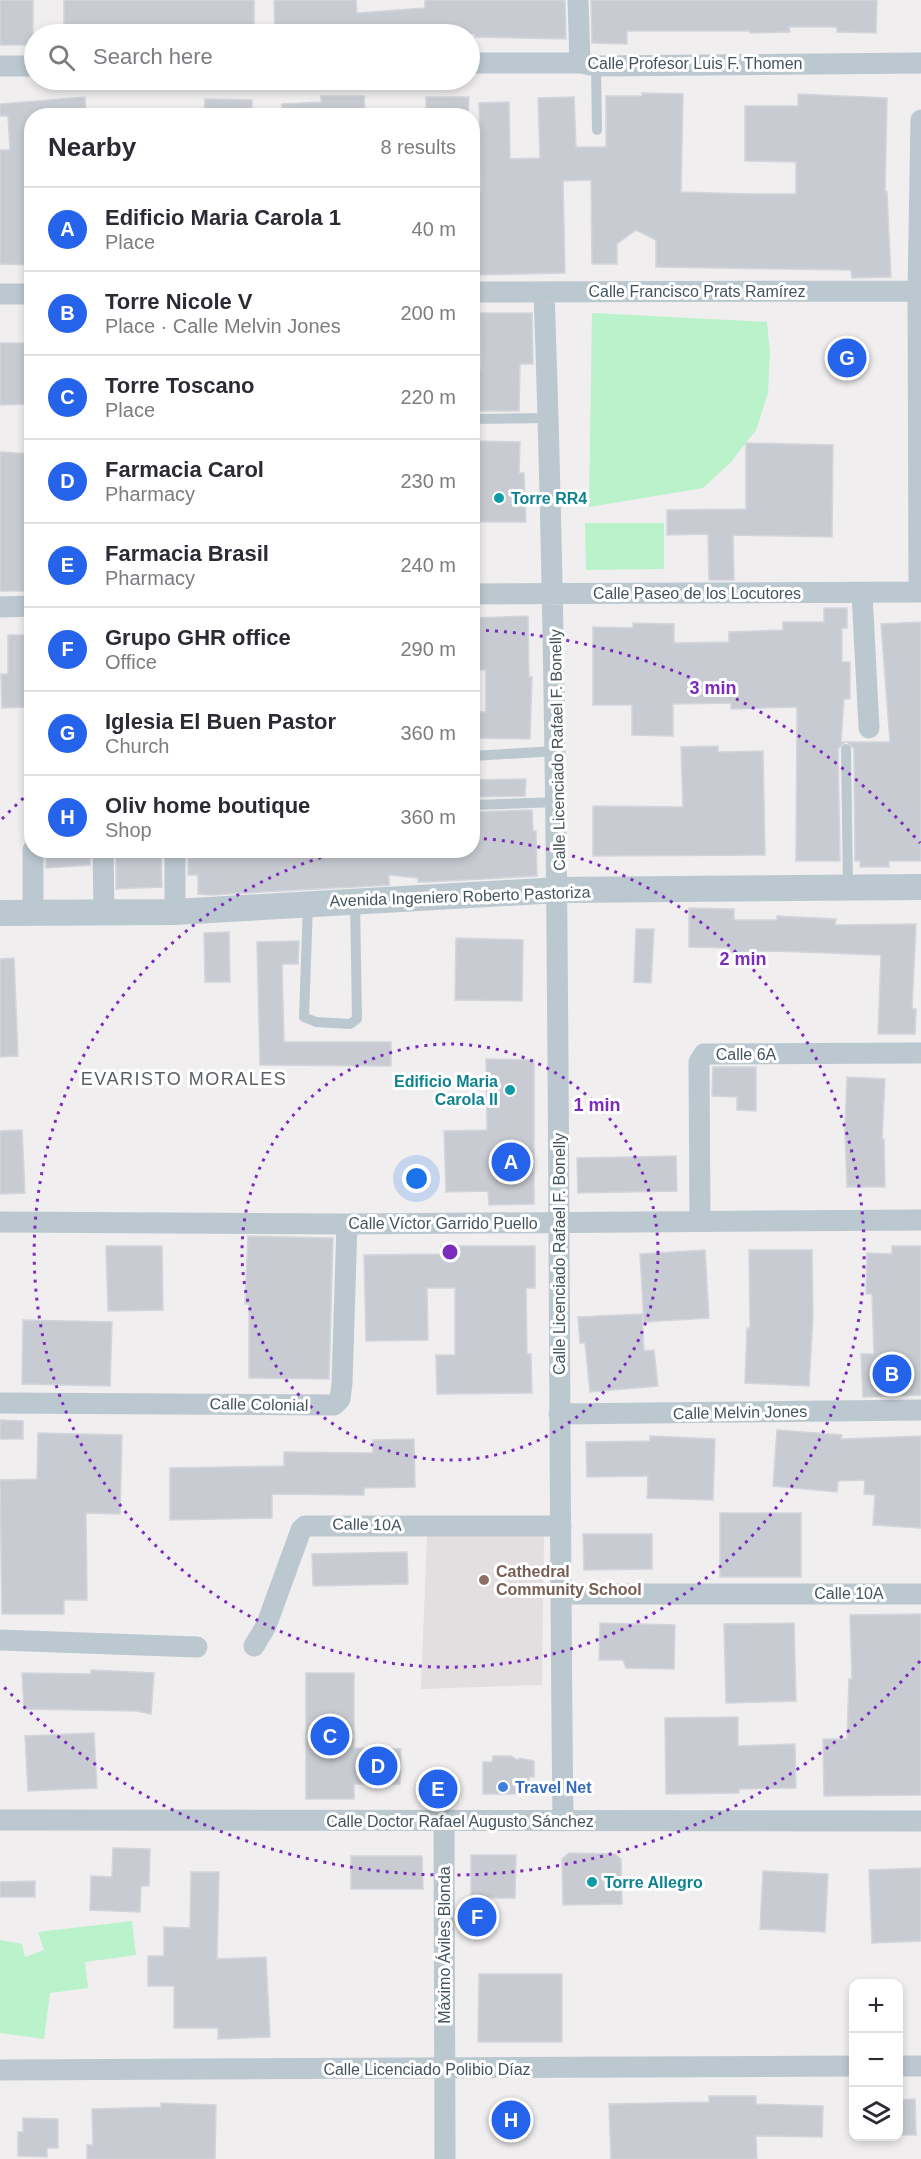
<!DOCTYPE html>
<meta charset="utf-8">
<style>
body{margin:0;font-family:Helvetica,sans-serif;background:#f7f7f7;color:#2b2b33}
.controls{position:absolute;right:18px;bottom:18px;display:grid;overflow:hidden;border-radius:12px;box-shadow:0 3px 9px #0003}
.controls button{width:54px;height:54px;display:grid;place-items:center;padding:0;border:0;border-bottom:2px solid #e1e1e2;background:#fff;color:#2b2b33;font:30px sans-serif}
.you{position:absolute;left:417px;top:1179px;width:21px;height:21px;margin:-15px;border:4px solid #fff;border-radius:50%;background:#1a73e8;box-shadow:0 0 0 9px #1a73e833}
.badge{display:grid;place-items:center;width:39px;height:39px;border-radius:50%;background:#2563eb;color:#fff;font-size:20px;font-weight:700}
.pin{position:absolute;translate:-50% -50%;border:3px solid #fff;box-shadow:0 2px 6px #0006}
.list{margin:0;padding:0;list-style:none}
h2{display:flex;justify-content:space-between;align-items:center;height:78px;margin:0;padding:0 24px;font-size:26px}
h2 small{font-size:20px;font-weight:400;color:#7c7c81}
.list li{display:grid;grid-template-columns:39px 1fr auto;gap:18px;align-items:center;box-sizing:border-box;height:84px;padding:0 24px;border-top:2px solid #e1e1e2}
.list b{display:block;font-size:22px;white-space:nowrap}
.list p{margin:0;font-size:20px;white-space:nowrap;color:#7c7c81}
.list em{font-size:20px;font-style:normal;color:#7c7c81}
.icon{flex:none;width:33px;height:33px;fill:none;stroke:currentColor;stroke-width:2;stroke-linecap:round;stroke-linejoin:round}
.map{position:relative;flex:none;width:921px;height:2159px;overflow:hidden}
.search{position:absolute;background:#fff;box-shadow:0 3px 9px #0003;left:24px;top:24px;width:456px;height:66px;display:flex;align-items:center;gap:15px;box-sizing:border-box;padding:0 21px;border-radius:33px;color:#7c7c81;font-size:22px}
.panel{position:absolute;background:#fff;box-shadow:0 3px 9px #0003;left:24px;top:108px;width:456px;height:750px;border-radius:24px}
.map>svg:first-child{display:block}
.education{fill:#e3dfe1}
.green{fill:#b9f2cb}
.building{fill:#c8ccd2;stroke:#d2d5db;stroke-width:1.5}
.lines{fill:none;stroke-linecap:round;stroke-linejoin:round}
.service{stroke:#bbc8cf;stroke-width:10}
.minor{stroke:#bbc8cf;stroke-width:21}
.tertiary{stroke:#bbc8cf;stroke-width:26}
.ring{fill:none;stroke:#7b2cbf;stroke-width:3;stroke-dasharray:3 6}
.culture-dot{fill:#0f9aa8;stroke:#fff;stroke-width:2}
.education-dot{fill:#8d6e63;stroke:#fff;stroke-width:2}
.shop-dot{fill:#3f7fe0;stroke:#fff;stroke-width:2}
.labels{text-anchor:middle;stroke-width:6;stroke-linejoin:round;paint-order:stroke}
.street-label{font-size:16px;fill:#45545e;stroke:#fff}
.culture-label{font-size:16px;font-weight:bold;fill:#0d838f;stroke:#fff;text-anchor:start}
.education-label{font-size:16px;font-weight:bold;fill:#785e54;stroke:#fff;text-anchor:start}
.shop-label{font-size:16px;font-weight:bold;fill:#366cbe;stroke:#fff;text-anchor:start}
.neighbourhood-label{font-size:18px;letter-spacing:1.5px;fill:#5b6064;stroke:#fff}
.centre{fill:#7b2cbf;stroke:#fff;stroke-width:3}
.ring-label{font-size:18px;text-anchor:middle;font-weight:bold;fill:#7b2cbf;stroke:#fff;stroke-width:6;stroke-linejoin:round;paint-order:stroke}
</style>
<div class="map">
<svg width="921" height="2159" viewBox="0 0 921 2159">
<rect width="100%" height="100%" fill="#f1eeef"/>
<path class="education" d="M427,1534l117,2 -2,149 -121,4z"/>
<path class="green" d="M592,313l175,9 3,31 -2,40 -12,37 -25,32 -28,26 -114,19z
M585,523h79v46l-78,1z
M132,1921l4,34 -51,7 3,26 -38,5 -6,46 -44,-6v-93l22,4 3,13 19,-7 -6,-18z"/>
<path class="building" d="M0,0h33v45h-33z
M64,0h190v34l-142,-2v2h-48z
M274,0h82l1,13 68,-5v-8h140l1,39 -91,-2v-3l-50,-2 -49,2v-3l-101,3z
M591,0h286l-1,33 -39,-1v-5h-48l1,5 -40,1v-2h-123v13l-35,-1z
M642,93l41,1 -2,98 66,2h49v-32l-51,-1v-55h53v-12l89,4 -2,94h2l4,85 -39,1 -1,-8 -195,-3v-27l-20,-10 -19,14v20h-25l-1,-84 -28,1 2,92 -93,2v-84h9l-2,-88 30,-1 1,57 30,-1 -2,-60 36,-1 2,50h30v-51h36z
M321,96h43l1,20h-83v-12l39,-2z
M85,97l1,19h-54v149l-32,-1v-114h10l-2,-34h-8v-12z
M426,97h43l-1,19h-42z
M205,99l47,1v16h-48z
M480,313h52l1,51h-13l-1,47h-47v-42h9z
M0,343h24l1,9h7v52l-32,1z
M472,441l48,1 -1,31h5l2,49h-54z
M746,443l87,2 -1,92 -99,-2 1,45h-25l-1,-46 -41,1v-25l79,-1z
M0,452l32,2v137h-32z
M824,608h23v20h-5v34h8v37h-6l-3,43h4l-7,7 2,112h-44l1,-154 -66,2v-6l-58,1v32l-41,-1v-30h-39v-78l40,1v-5l41,1v19l55,-1v-10l54,-2v-8h41z
M528,616l1,61h3l-2,62 -58,-1v-26h14v-42h-9v-35h-5v-17z
M921,622v239h-32v6h-29v-6h-5l-1,-112 -7,-7h43l-9,-118z
M8,635h24l-2,72 -28,1 -1,-34h7z
M718,746v6l45,-1 2,104 -172,1v-50l90,1 -2,-60z
M526,779l-1,17 -53,1v-17z
M532,810l1,21h3l1,45 -109,6h-10v-4l-29,-3v10l-178,10 -13,-1v-19h-10v-17h5v-8h157v3h29v-3h93v-38z
M46,850h44v15l-44,3z
M116,850h45l1,37 -46,2z
M689,908l45,1v11h43v-4l59,3 -1,6 81,-1 -4,85h4l-1,25h-37l3,-79 -107,-4 -44,2v-5l-41,-1z
M636,929h18l-3,54 -17,-1z
M229,932l1,50h-25l-1,-49z
M456,938l67,2 -1,61 -67,-1z
M299,941l-1,23h-16l2,78h107v24l-131,-1 -3,-123z
M14,958l4,98 -18,1v-98z
M486,1059l48,1v144l-45,1 -1,-14 -42,1 -2,-61 43,-1z
M713,1067h43v44l-19,-1v-13l-25,-1z
M847,1077l38,2 -3,60h2l1,48h-38l-2,-58z
M22,1130l3,63 -25,1v-63z
M676,1156l1,35 -99,2 -1,-35z
M248,1236l85,2 -4,141 -80,-1v-74h-4z
M106,1246h56l1,64 -55,1z
M441,1246h94v42h-9l1,66h4l1,39 -95,1 -1,-39h19v-67h-28l1,52 -62,1 -2,-86 77,-1z
M892,1246h29v149l-58,2 -2,-43h13l-2,-60h-6l1,-41 25,1z
M705,1250l4,68 -65,4 -4,-68z
M749,1250h63l1,65 -4,71 -64,-3 2,-55 3,1z
M642,1314l2,37 10,-1 4,36 -68,6 -5,-49h-5l-2,-26z
M23,1320l89,2 -2,64 -88,-2z
M0,1420l23,1v18h-23z
M777,1430l65,5 -1,4 80,-3v92l-48,-3 2,-30 -11,-1 1,-14 -27,1 -1,11 -64,-6z
M38,1433l84,2 -2,79 -34,-1 1,87h-23v14h-62l-2,-134 37,-1z
M650,1436l65,3 -2,61 -66,-2 1,-22 -61,1 -1,-35 64,-1z
M414,1439l1,48 -51,1v7l-92,-1v24l-102,2v-52l114,-2v-14l89,1v-13z
M720,1513h81v64h-81z
M583,1534h69v35l-68,1z
M407,1552l1,32 -95,2 -1,-32z
M921,1614v181l-97,1 -1,-57h24l2,-60h3l-2,-64z
M600,1623l75,2 -1,44 -48,-1 -3,-8h-24z
M794,1623l2,78 -70,2 -2,-79z
M91,1670l63,3 -3,41 -15,-3 -112,-2 -2,-36 69,1z
M306,1673h48v75l47,1 -1,35h-46v15h-48z
M738,1717v29l57,-2 1,44 -57,1v4l-73,1 -1,-76z
M94,1733l3,55 -69,3 -3,-55z
M493,1756h18l6,4 3,-2 14,3v16h-5v17h-46v-32h9z
M113,1848l37,1 -1,37h-8l-1,26 -50,-2 1,-34 21,1z
M569,1853l46,1 6,5 1,45 -59,1 -1,-46z
M471,1855h45l-1,43h-44z
M351,1856h71l1,33h-72z
M921,1868v73l-49,2 -3,-73z
M763,1871l65,3 -3,58 -65,-3z
M191,1872h28l-2,87 49,-2 4,80 -52,2v-11h-44v-42h-26v-30h16v-29l26,1z
M35,1881v16h-35v-15z
M479,1974h83v68h-84z
M709,2096h47v8l67,2 -1,31 -66,-1 1,23h-146l-2,-55 100,-2z
M915,2099l1,36h-18v-35z
M161,2103l55,2 -1,54h-128v-14h6l-1,-36 69,-2z
M23,2118l35,1v29h-11v9l-29,-1v-24h5z"/>
<g class="lines">
<path class="service" d="M596,66l1,64
M472,419l77,-1
M846,749l2,138
M472,756l85,-5
M472,805l85,-3
M308,905l-4,112 12,5 34,2 7,-5 -2,-119"/>
<path class="minor" d="M578,0l2,63
M470,63h110l16,3 325,-3
M0,66h34
M472,292l449,-1
M544,292c18,509 13,1019 19,1529
M0,294h32
M919,592l-1,-301 3,-171
M862,593l7,135
M472,594l449,-2
M0,607l32,-1
M33,850v63
M103,850l1,63
M175,912v-62
M700,1220l-1,-158 5,-8 217,-1
M0,1222l347,2 574,-4
M0,1403l334,2 6,-6 2,-16 5,-159
M559,1414l362,-4
M561,1594h360
M0,1640l197,7
M254,1646l12,-20 35,-96 4,-4h256
M0,1820l921,1
M444,1821l1,338
M898,2066h23
M0,2070l854,-4"/>
<path class="tertiary" d="M0,913l175,-1 384,-22 362,-3"/>
</g>
<g class="ring">
<circle cx="450" cy="1252" r="208"/>
<path d="M475 838A415 415 0 1 1 343 851"/>
<path d="M920 1661A623 623 0 0 1 2 1685M2 819A623 623 0 0 1 29 793M477 630A623 623 0 0 1 920 843"/>
</g>
<g class="culture-dot">
<circle cx="499" cy="498" r="6"/>
<circle cx="510" cy="1090" r="6"/>
<circle cx="592" cy="1882" r="6"/>
</g>
<circle class="education-dot" cx="484" cy="1580" r="6"/>
<circle class="shop-dot" cx="503" cy="1787" r="6"/>
<g class="labels">
<g class="street-label">
<text x="695" y="69">Calle Profesor Luis F. Thomen</text>
<text x="697" y="297">Calle Francisco Prats Ramírez</text>
<text x="697" y="599">Calle Paseo de los Locutores</text>
<text transform="translate(557 750) rotate(-91)" y="6">Calle Licenciado Rafael F. Bonelly</text>
<text transform="translate(460 896) rotate(-2)" y="6">Avenida Ingeniero Roberto Pastoriza</text>
<text x="746" y="1060">Calle 6A</text>
<text x="443" y="1229">Calle Víctor Garrido Puello</text>
<text transform="translate(559 1254) rotate(-90)" y="6">Calle Licenciado Rafael F. Bonelly</text>
<text transform="translate(259 1404) rotate(1)" y="6">Calle Colonial</text>
<text transform="translate(740 1412) rotate(-1)" y="6">Calle Melvin Jones</text>
<text transform="translate(367 1524) rotate(1)" y="6">Calle 10A</text>
<text x="849" y="1599">Calle 10A</text>
<text x="460" y="1827">Calle Doctor Rafael Augusto Sánchez</text>
<text transform="translate(444 1945) rotate(-90)" y="6">Máximo Áviles Blonda</text>
<text x="427" y="2075">Calle Licenciado Polibio Díaz</text>
</g>
<g class="culture-label">
<text x="511" y="504">Torre RR4</text>
<text x="498" y="1087" text-anchor="end">Edificio Maria<tspan x="498" dy="18">Carola II</tspan></text>
<text x="604" y="1888">Torre Allegro</text>
</g>
<g class="education-label">
<text x="496" y="1577">Cathedral<tspan x="496" dy="18">Community School</tspan></text>
</g>
<g class="shop-label">
<text x="515" y="1793">Travel Net</text>
</g>
<g class="neighbourhood-label">
<text x="184" y="1085">EVARISTO MORALES</text>
</g>
</g>
<circle cx="450" cy="1252" r="9" class="centre"/>
<g class="ring-label">
<text x="713" y="694">3 min</text>
<text x="743" y="965">2 min</text>
<text x="597" y="1111">1 min</text>
</g>
</svg>
<div class="controls">
<button>+</button>
<button>−</button>
<button><svg class="icon" aria-label="layers" viewBox="0 0 24 24"><path d="M12 4l9 5-9 5-9-5zM3 14l9 5 9-5"/></svg></button>
</div>
<div class="you"></div>
<div class="pin badge" style="left:511px;top:1162px">A</div>
<div class="pin badge" style="left:892px;top:1374px">B</div>
<div class="pin badge" style="left:330px;top:1736px">C</div>
<div class="pin badge" style="left:378px;top:1766px">D</div>
<div class="pin badge" style="left:438px;top:1789px">E</div>
<div class="pin badge" style="left:477px;top:1917px">F</div>
<div class="pin badge" style="left:847px;top:358px">G</div>
<div class="pin badge" style="left:511px;top:2120px">H</div>
<div class="search"><svg class="icon" aria-label="search" viewBox="0 0 24 24"><circle cx="10" cy="10" r="6"/><path d="M15 15l6 6"/></svg>Search here</div>
<section class="panel">
<h2>Nearby<small>8 results</small></h2>
<ul class="list">
<li><span class="badge">A</span><div><b>Edificio Maria Carola 1</b><p>Place</p></div><em>40 m</em></li>
<li><span class="badge">B</span><div><b>Torre Nicole V</b><p>Place · Calle Melvin Jones</p></div><em>200 m</em></li>
<li><span class="badge">C</span><div><b>Torre Toscano</b><p>Place</p></div><em>220 m</em></li>
<li><span class="badge">D</span><div><b>Farmacia Carol</b><p>Pharmacy</p></div><em>230 m</em></li>
<li><span class="badge">E</span><div><b>Farmacia Brasil</b><p>Pharmacy</p></div><em>240 m</em></li>
<li><span class="badge">F</span><div><b>Grupo GHR office</b><p>Office</p></div><em>290 m</em></li>
<li><span class="badge">G</span><div><b>Iglesia El Buen Pastor</b><p>Church</p></div><em>360 m</em></li>
<li><span class="badge">H</span><div><b>Oliv home boutique</b><p>Shop</p></div><em>360 m</em></li>
</ul>
</section>
</div>
